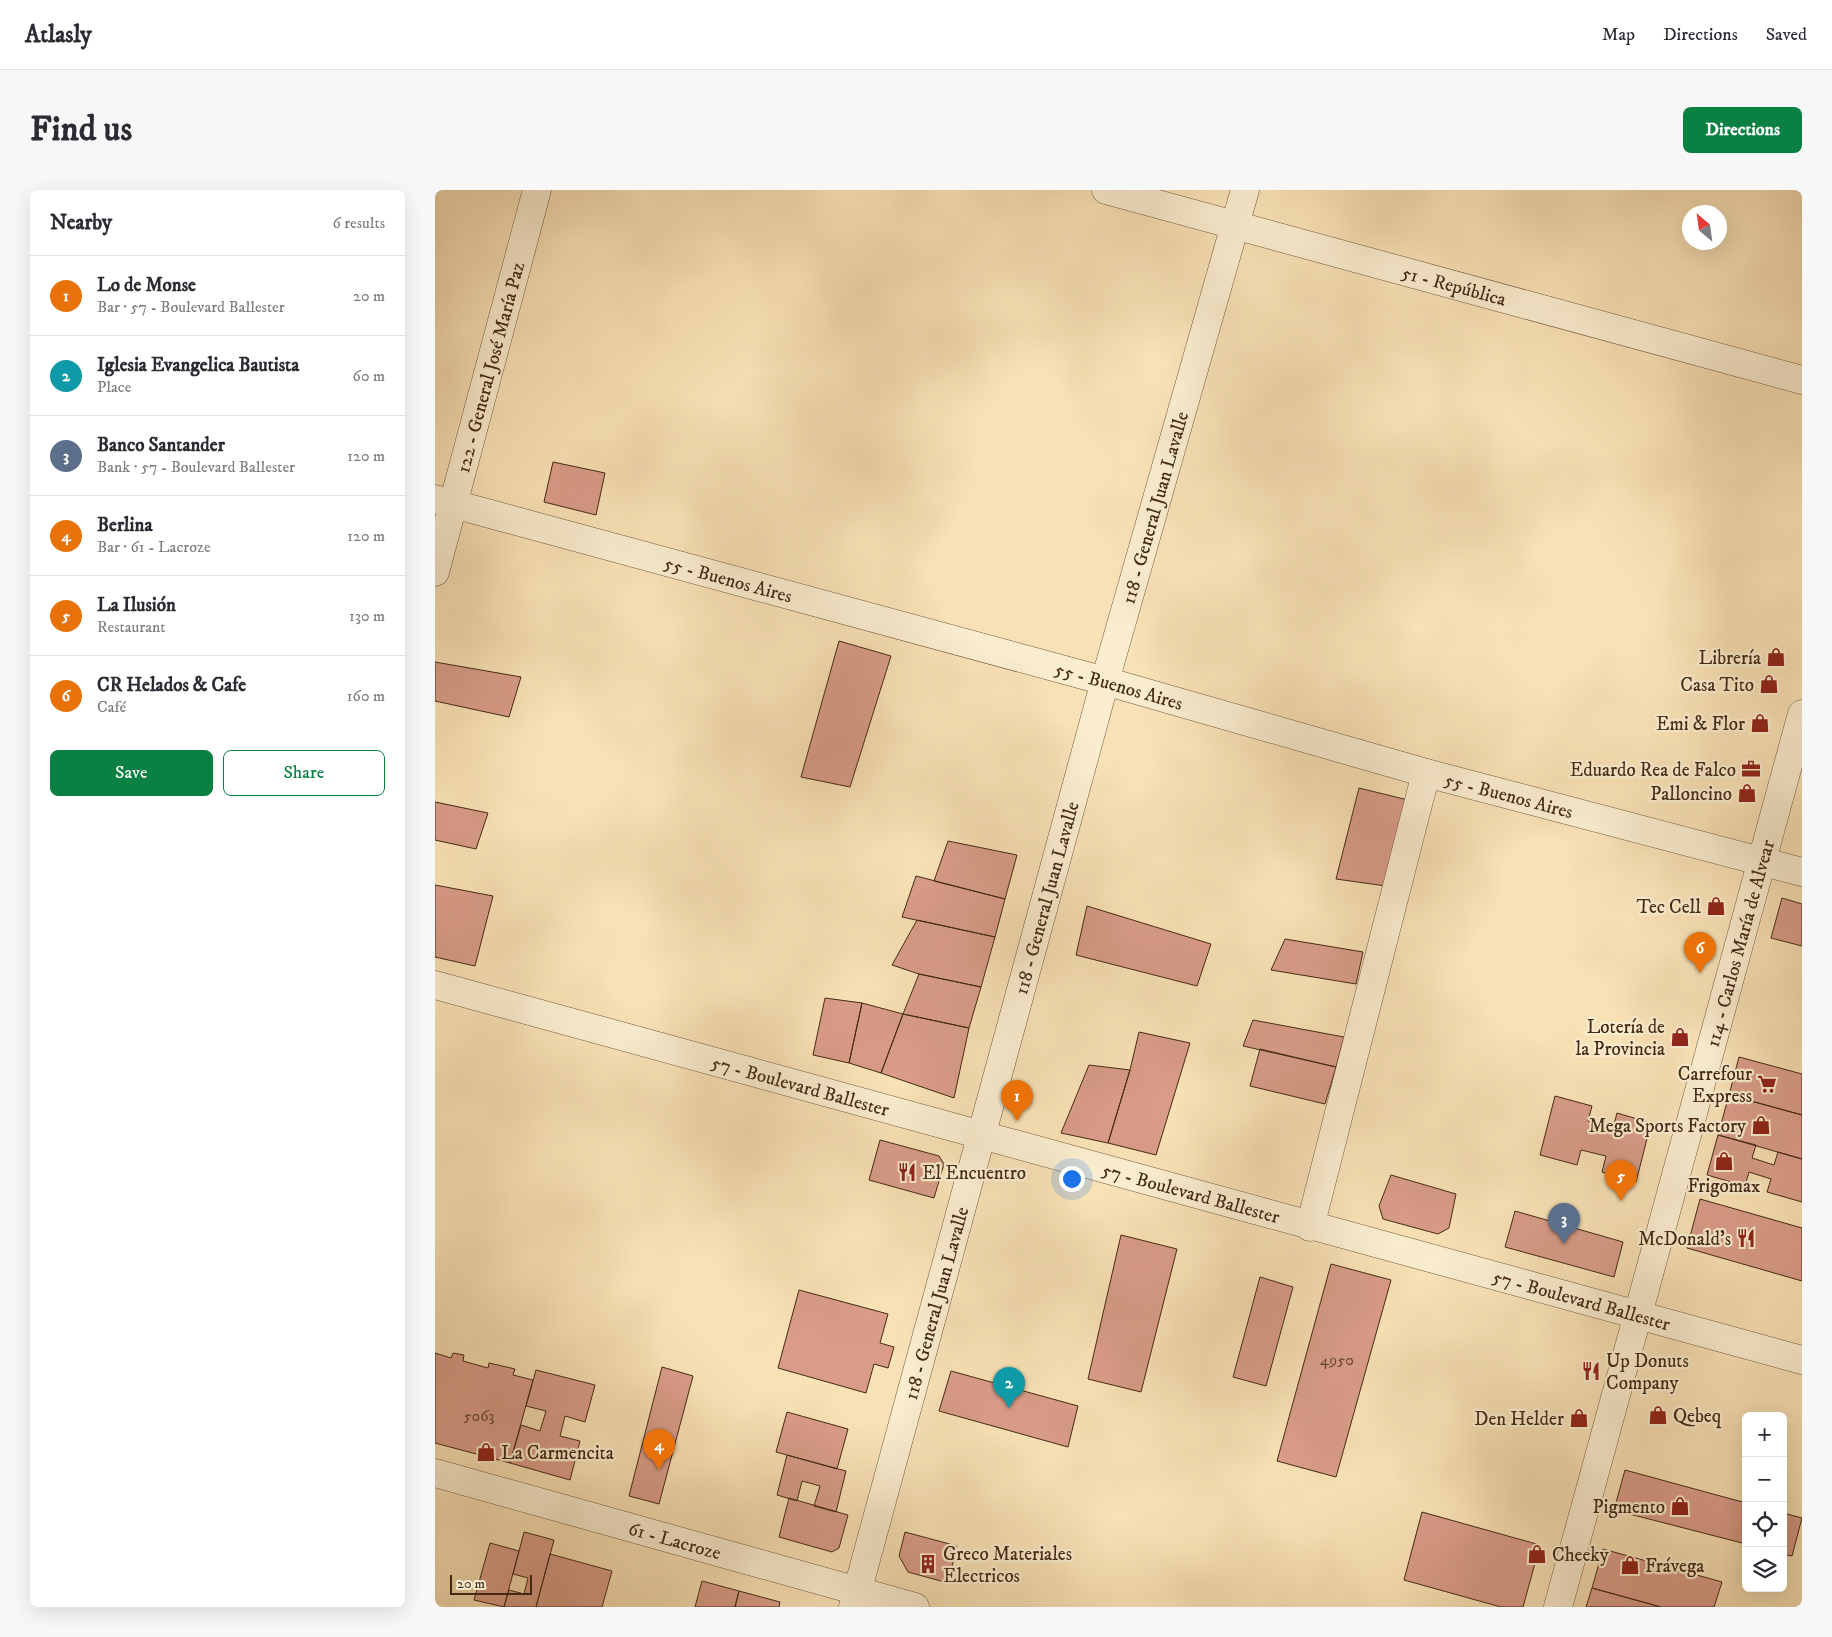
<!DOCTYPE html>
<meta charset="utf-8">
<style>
body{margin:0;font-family:"IM FELL DW Pica",serif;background:#f7f7f7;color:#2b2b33}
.controls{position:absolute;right:15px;bottom:15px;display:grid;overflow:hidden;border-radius:8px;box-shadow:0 5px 20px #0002}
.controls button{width:45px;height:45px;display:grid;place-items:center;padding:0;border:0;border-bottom:1px solid #e1e1e2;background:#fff;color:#2b2b33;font:25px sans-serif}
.compass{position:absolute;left:1247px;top:15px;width:45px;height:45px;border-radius:50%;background:#fff;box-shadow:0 5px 20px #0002;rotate:331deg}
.scale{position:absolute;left:15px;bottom:12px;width:82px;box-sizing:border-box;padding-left:5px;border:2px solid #442914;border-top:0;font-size:14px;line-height:18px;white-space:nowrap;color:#442914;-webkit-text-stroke:4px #faeccf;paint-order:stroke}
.you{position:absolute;left:636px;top:988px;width:18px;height:18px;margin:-12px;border:4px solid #fff;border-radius:50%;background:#1a73e8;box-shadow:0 0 0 8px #1a73e833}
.badge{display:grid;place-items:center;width:32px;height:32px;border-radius:50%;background:#0b8043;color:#fff;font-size:16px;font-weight:700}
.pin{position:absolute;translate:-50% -41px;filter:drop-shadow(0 1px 2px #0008)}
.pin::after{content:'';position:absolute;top:26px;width:18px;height:15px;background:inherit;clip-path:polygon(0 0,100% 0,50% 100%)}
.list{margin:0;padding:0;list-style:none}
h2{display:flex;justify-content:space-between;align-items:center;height:65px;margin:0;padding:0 20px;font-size:21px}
h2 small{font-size:16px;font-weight:400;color:#7c7c81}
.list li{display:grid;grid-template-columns:32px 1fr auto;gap:15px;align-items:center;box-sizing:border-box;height:80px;padding:0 20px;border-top:1px solid #e1e1e2}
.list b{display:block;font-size:19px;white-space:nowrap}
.list p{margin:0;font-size:16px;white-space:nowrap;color:#7c7c81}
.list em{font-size:16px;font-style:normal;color:#7c7c81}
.actions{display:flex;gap:10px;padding:15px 20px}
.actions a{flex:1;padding:11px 0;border:1px solid #0b8043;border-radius:8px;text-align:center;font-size:18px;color:#0b8043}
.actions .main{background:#0b8043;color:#fff}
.icon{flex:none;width:28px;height:28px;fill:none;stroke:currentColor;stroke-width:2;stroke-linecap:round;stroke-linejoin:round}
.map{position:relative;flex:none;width:1367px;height:1417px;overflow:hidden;border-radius:8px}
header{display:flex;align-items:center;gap:30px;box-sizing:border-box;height:70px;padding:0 25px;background:#fff;border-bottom:1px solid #e1e1e2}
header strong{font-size:24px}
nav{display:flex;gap:28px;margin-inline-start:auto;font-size:18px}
.intro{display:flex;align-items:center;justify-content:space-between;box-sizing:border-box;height:120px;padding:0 30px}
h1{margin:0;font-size:35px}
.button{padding:12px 22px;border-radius:8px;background:#0b8043;color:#fff;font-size:18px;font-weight:700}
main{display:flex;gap:30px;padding:0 30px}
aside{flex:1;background:#fff;border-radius:8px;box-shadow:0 5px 20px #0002}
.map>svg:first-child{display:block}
.building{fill:#d99c88;stroke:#442914}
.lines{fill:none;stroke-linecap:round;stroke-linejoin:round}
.street-casing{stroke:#71573c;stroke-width:29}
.street{stroke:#faeccf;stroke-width:28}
.labels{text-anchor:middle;stroke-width:4.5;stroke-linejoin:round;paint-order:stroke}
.number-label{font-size:16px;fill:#694631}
.street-label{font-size:19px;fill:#442914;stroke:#faeccf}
.poi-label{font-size:19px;fill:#442914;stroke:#faeccf;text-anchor:end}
</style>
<header>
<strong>Atlasly</strong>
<nav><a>Map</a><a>Directions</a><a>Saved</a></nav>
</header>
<div class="intro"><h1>Find us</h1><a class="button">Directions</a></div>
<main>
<aside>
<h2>Nearby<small>6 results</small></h2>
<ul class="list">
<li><span class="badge" style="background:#e8710a">1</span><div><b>Lo de Monse</b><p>Bar · 57 - Boulevard Ballester</p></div><em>20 m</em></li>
<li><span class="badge" style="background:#0f9aa8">2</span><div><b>Iglesia Evangelica Bautista</b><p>Place</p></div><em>60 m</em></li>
<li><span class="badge" style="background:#5c6f8a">3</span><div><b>Banco Santander</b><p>Bank · 57 - Boulevard Ballester</p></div><em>120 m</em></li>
<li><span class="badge" style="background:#e8710a">4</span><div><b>Berlina</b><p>Bar · 61 - Lacroze</p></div><em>120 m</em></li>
<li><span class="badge" style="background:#e8710a">5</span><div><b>La Ilusión</b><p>Restaurant</p></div><em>130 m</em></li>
<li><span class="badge" style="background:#e8710a">6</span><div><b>CR Helados &amp; Cafe</b><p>Café</p></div><em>160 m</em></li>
</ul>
<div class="actions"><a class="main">Save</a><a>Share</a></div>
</aside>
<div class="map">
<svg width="1367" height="1417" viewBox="0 0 1367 1417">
<rect width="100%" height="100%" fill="#f8e1b5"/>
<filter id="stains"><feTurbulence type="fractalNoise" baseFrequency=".004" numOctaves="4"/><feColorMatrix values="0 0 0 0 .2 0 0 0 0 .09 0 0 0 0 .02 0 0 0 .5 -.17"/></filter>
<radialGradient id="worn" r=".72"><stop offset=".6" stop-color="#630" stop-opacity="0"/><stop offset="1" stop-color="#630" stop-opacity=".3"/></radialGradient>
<path class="building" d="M118,272l52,11 -9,42 -52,-13z
M404,451l52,15 -41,131 -49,-10z
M0,472l86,15 -12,40 -74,-16z
M924,598l49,12 -22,86 -50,-7z
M0,612l53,11 -12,36 -41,-9z
M513,651l69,14 -12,44 -71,-18z
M481,686l89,23 -10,38 -93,-20z
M0,695l58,11 -18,70 -40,-9z
M1347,708l20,6v42l-31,-8z
M652,716l124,38 -14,42 -121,-31z
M482,730l78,17 -14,50 -62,-13 -27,-9z
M850,749l78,13 -7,32 -85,-14z
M484,784l62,13 -12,41 -66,-14z
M390,808l37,5 -13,60 -36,-8z
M427,813l41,11 -22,59 -32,-10z
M468,824l66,14 -15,70 -73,-25z
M818,830l91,17 -8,30 -93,-21z
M704,842l51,11 -34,112 -48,-12 22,-73z
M825,859l76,18 -11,37 -75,-18z
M1304,867l63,17v41l-73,-20z
M654,875l41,5 -22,73 -47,-10z
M1294,905l73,20v44l-84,-24z
M1120,906l37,10 -4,15 25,7 4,-15 34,10 -15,59 -34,-10 4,-16 -25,-6 -4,15 -37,-10z
M1283,945l38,10 -4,13 22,7 4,-13 24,7v43l-35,-10 4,-13 -22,-7 -4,14 -38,-11z
M445,950l59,16 5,8 -10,34 -65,-18z
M956,985l65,19 -7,34 -11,6 -55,-15 -4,-13z
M1265,1009l102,29v53l-115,-33z
M1080,1021l108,31 -9,35 -109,-30z
M686,1045l56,14 -36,143 -53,-13z
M896,1074l60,16 -55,197 -59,-16z
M825,1087l33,10 -27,99 -33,-9z
M364,1100l89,24 -8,29 14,4 -6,21 -14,-4 -8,29 -88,-25z
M0,1163l16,5 2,-5 11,2 -1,6 25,7 1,-5 26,6 -2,6 20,5 -23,83 -75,-20z
M227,1177l31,9 -34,128 -30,-8z
M101,1180l59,15 -10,37 -20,-6 -5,20 20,5 -10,39 -60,-17 11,-38 19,6 6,-20 -20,-5z
M516,1181l127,35 -10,41 -129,-36z
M352,1222l61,17 -11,40 -61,-17z
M352,1265l59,16 -10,41 -22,-6 6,-20 -18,-5 -5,20 -20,-6z
M1190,1280l121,33v41l-132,-34z
M354,1308l59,17 -9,33 -7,4 -53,-15z
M987,1322l118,33 -17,62h-22l-97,-27z
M1348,1323l19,5 -10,38 -9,-2z
M89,1342l30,8 -18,67h-32l5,-17 15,4 4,-16 -15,-4z
M470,1342l52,14 -9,37 -40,-11 -9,-16z
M55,1353l29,8 -15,56 -30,-7z
M1168,1359l119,33 -8,25h-53l-69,-19z
M115,1364l62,17 -10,36h-66z
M267,1391l37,10 -4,16h-40z
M1157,1398l69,19h-75z
M304,1401l41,11 -1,5h-44z"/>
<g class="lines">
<g class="street-casing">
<g id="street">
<path id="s1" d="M671,0l696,190"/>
<path id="s2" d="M0,309l670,182 321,92 376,99"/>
<path id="s3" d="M0,382l102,-382"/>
<path id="s4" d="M0,795l1367,375"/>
<path d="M875,1037l116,-454"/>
<path id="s5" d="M0,1283l480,134"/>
<path id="s6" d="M418,1417l252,-926 140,-491"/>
<path id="s7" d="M1123,1417l244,-893"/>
</g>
</g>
<use href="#street" class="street"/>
</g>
<defs>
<g id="shop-bare" transform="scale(1.5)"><path d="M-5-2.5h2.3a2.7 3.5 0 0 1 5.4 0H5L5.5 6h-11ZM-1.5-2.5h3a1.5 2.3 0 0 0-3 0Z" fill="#8f2418" stroke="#faeccf" stroke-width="2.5" paint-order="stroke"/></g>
<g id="office-bare" transform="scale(1.5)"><path d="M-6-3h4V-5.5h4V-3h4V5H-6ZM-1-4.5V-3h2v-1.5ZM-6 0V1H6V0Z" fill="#8f2418" stroke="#faeccf" stroke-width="2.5" paint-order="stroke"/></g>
<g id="supermarket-bare" transform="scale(1.5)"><path d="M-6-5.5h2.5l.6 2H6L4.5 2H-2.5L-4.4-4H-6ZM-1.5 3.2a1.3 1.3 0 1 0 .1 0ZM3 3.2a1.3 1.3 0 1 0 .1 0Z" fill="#8f2418" stroke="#faeccf" stroke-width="2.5" paint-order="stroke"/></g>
<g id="restaurant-bare" transform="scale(1.5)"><path d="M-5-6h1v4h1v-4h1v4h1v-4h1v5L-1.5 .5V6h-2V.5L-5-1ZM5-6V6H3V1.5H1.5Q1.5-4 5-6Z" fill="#8f2418" stroke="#faeccf" stroke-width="2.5" paint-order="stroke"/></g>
<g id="building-bare" transform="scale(1.5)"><path d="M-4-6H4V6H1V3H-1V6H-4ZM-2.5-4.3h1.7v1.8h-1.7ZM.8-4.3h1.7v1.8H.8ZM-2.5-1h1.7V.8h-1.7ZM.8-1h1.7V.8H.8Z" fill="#8f2418" stroke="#faeccf" stroke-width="2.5" paint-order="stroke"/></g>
</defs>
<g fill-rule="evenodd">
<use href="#shop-bare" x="1341" y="467"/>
<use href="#shop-bare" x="1334" y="494"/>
<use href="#shop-bare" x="1325" y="533"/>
<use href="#office-bare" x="1316" y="579"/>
<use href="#shop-bare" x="1312" y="603"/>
<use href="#shop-bare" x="1281" y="716"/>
<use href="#shop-bare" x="1245" y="847"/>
<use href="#supermarket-bare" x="1332" y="894"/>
<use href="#shop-bare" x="1326" y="935"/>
<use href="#shop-bare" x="1289" y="971"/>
<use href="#restaurant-bare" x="472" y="982"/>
<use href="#restaurant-bare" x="1311" y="1048"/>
<use href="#restaurant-bare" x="1156" y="1181"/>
<use href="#shop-bare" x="1223" y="1225"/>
<use href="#shop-bare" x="1144" y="1228"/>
<use href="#shop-bare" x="51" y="1262"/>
<use href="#shop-bare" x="1245" y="1316"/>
<use href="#shop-bare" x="1102" y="1364"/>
<use href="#building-bare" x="493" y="1374"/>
<use href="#shop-bare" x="1195" y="1375"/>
</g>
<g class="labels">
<g class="number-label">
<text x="902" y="1175">4950</text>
<text x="44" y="1231">5063</text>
</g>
<g class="street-label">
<text dy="7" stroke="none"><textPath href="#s1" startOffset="361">51 - República</textPath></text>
<text dy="7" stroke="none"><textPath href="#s3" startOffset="212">122 - General José María Paz</textPath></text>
<text dy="7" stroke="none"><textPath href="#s6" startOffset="1140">118 - General Juan Lavalle</textPath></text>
<text dy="7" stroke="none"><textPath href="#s2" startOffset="304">55 - Buenos Aires</textPath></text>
<text dy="7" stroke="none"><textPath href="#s2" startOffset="709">55 - Buenos Aires</textPath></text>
<text dy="7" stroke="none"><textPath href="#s2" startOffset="1114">55 - Buenos Aires</textPath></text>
<text dy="7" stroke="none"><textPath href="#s6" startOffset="735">118 - General Juan Lavalle</textPath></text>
<text dy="7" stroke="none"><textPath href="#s7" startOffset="688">114 - Carlos María de Alvear</textPath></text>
<text dy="7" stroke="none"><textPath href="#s4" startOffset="379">57 - Boulevard Ballester</textPath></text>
<text dy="7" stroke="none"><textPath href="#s4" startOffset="784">57 - Boulevard Ballester</textPath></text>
<text dy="7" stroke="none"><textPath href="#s4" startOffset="1189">57 - Boulevard Ballester</textPath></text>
<text dy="7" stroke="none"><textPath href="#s6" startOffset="315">118 - General Juan Lavalle</textPath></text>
<text dy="7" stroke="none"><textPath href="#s5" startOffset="249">61 - Lacroze</textPath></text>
</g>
<g class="poi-label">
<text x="1326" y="474">Librería</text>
<text x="1319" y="501">Casa Tito</text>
<text x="1310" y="540">Emi &amp; Flor</text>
<text x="1301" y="586">Eduardo Rea de Falco</text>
<text x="1297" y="610">Palloncino</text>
<text x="1266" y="723">Tec Cell</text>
<text x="1230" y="843">Lotería de<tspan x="1230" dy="22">la Provincia</tspan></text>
<text x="1317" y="890">Carrefour<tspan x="1317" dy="22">Express</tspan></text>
<text x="1311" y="942">Mega Sports Factory</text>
<text x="487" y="989" text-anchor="start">El Encuentro</text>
<text x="1289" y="1002" text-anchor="middle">Frigomax</text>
<text x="1296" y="1055">McDonald's</text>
<text x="1171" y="1177" text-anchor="start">Up Donuts<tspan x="1171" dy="22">Company</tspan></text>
<text x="1238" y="1232" text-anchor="start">Qebeq</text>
<text x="1129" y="1235">Den Helder</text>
<text x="66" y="1269" text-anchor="start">La Carmencita</text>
<text x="1230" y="1323">Pigmento</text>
<text x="508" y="1370" text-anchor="start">Greco Materiales<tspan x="508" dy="22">Electricos</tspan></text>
<text x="1117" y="1371" text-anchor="start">Cheeky</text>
<text x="1210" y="1382" text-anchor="start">Frávega</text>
</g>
</g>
<rect width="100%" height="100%" filter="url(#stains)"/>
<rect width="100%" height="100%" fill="url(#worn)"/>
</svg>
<div class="controls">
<button>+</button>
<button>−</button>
<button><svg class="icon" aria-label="locate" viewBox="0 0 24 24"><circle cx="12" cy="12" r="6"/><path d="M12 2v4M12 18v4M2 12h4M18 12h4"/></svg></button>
<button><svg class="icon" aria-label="layers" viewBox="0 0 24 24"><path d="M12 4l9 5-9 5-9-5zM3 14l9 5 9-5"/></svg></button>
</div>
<svg class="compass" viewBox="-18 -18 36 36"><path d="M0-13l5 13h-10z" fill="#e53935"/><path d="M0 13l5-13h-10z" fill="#7c7c81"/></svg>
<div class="scale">20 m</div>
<div class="you"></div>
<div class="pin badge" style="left:582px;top:931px;background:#e8710a">1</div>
<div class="pin badge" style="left:574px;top:1218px;background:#0f9aa8">2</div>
<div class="pin badge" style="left:1129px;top:1054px;background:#5c6f8a">3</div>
<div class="pin badge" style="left:224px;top:1280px;background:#e8710a">4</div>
<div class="pin badge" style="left:1186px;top:1011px;background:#e8710a">5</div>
<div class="pin badge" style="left:1265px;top:783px;background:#e8710a">6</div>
</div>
</main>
